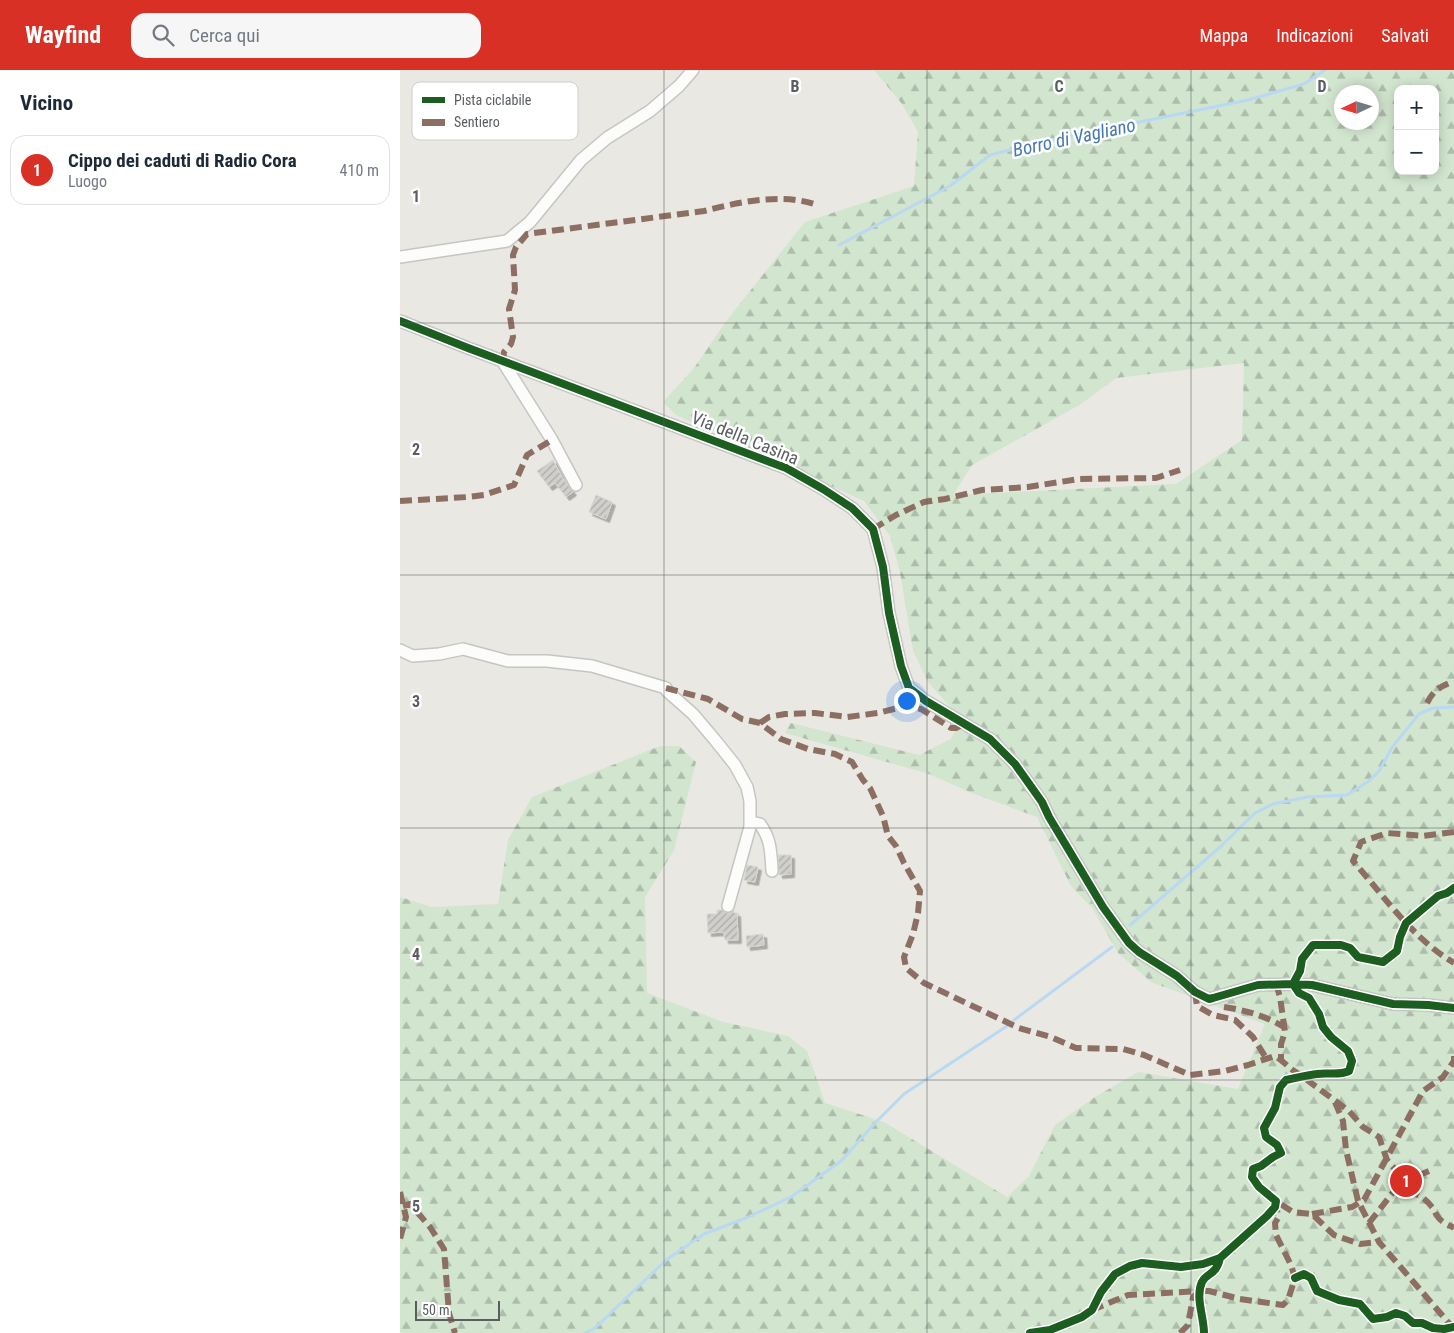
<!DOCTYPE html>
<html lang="it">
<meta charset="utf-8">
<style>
body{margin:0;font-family:"Roboto Condensed",sans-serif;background:#f6f6f7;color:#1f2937}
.controls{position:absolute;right:15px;top:15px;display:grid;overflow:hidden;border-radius:10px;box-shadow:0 2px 12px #0003}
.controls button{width:45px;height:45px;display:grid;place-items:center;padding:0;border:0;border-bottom:1px solid #e0e1e3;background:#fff;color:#1f2937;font:25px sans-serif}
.compass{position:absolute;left:934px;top:15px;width:45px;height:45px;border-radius:50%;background:#fff;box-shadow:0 2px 12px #0003;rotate:266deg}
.scale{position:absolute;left:15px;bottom:12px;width:85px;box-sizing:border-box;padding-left:5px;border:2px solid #5a5d61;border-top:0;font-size:14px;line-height:18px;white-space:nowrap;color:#5a5d61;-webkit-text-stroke:4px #fff;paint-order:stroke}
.you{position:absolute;left:506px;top:630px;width:18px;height:18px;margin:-12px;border:4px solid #fff;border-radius:50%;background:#1a73e8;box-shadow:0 0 0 8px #1a73e833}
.badge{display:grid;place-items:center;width:32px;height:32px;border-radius:50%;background:#d93025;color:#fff;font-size:16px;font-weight:700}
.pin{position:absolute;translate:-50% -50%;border:2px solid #fff;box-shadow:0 1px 5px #0006}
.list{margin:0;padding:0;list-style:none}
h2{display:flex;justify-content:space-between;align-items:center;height:65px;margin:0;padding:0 20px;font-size:21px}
h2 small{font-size:16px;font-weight:400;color:#747a83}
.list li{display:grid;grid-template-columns:32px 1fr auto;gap:15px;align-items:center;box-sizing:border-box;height:70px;margin:0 10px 10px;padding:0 10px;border:1px solid #e0e1e3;border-radius:15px}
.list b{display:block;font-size:19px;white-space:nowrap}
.list p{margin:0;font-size:16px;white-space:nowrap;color:#747a83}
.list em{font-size:16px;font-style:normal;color:#747a83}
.icon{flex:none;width:28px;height:28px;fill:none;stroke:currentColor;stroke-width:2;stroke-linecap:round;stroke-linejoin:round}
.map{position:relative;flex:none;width:1054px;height:1263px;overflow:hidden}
header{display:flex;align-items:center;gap:30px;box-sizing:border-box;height:70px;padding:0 25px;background:#d93025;color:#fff}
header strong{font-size:24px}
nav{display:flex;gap:28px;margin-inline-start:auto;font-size:18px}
.search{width:350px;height:45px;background:#f6f6f7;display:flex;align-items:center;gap:12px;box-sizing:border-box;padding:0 18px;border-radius:15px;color:#747a83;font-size:19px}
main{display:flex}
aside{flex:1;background:#fff}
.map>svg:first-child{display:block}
.forest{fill:url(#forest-firs);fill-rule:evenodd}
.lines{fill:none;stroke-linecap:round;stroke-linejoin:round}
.stream{stroke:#b9d9f2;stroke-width:3}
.building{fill:url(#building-hatch);stroke:#d8d7d2;filter:url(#shadow)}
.minor-casing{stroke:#c5c5c4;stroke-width:14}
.minor{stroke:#fcfcfb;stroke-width:11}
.quiet{stroke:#8d6e63;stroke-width:6;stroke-dasharray:12 6;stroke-linecap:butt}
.cycleway-casing{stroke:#fff;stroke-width:11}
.cycleway{stroke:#1b5e20;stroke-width:8}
.grid{fill:none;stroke:#5a5d61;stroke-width:1;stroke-opacity:0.55}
.labels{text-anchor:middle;stroke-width:5;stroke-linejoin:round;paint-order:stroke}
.street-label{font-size:18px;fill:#5a5d61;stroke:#fff}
.water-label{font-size:19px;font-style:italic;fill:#4679b1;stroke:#fff}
.key{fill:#fff;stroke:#ceced0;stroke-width:1}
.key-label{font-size:14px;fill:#5a5d61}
.grid-label{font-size:16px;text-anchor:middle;font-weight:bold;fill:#5a5d61;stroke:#fff;stroke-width:5;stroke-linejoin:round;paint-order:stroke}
</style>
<header>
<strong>Wayfind</strong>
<div class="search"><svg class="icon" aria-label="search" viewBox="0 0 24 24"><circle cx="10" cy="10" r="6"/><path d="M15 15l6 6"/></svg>Cerca qui</div>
<nav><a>Mappa</a><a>Indicazioni</a><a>Salvati</a></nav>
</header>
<main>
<aside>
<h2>Vicino<small></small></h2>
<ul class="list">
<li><span class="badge">1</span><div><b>Cippo dei caduti di Radio Cora</b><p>Luogo</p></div><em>410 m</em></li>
</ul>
</aside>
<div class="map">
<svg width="1054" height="1263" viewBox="0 0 1054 1263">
<defs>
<pattern id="forest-firs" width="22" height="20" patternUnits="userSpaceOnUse" patternTransform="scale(1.25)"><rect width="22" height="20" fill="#d2e5cf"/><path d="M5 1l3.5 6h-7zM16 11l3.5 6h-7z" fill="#adbdab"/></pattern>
<pattern id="building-hatch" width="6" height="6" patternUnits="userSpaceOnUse" patternTransform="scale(1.25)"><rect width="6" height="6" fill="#d0cfcc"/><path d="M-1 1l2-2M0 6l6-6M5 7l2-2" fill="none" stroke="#acaba9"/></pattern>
<filter id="shadow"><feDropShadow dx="3.5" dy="3.5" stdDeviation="0" flood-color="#0004"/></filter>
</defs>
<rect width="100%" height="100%" fill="#e9e8e3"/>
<path class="forest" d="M474,0h580v1263h-1054v-436l32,10 66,-3 10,-64 24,-43 128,-51h19l17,16 -22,88 -29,47 2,96 76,29 65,14 19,15 18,52 59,19 123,75 22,-21 26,-51 40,-28 43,-25 100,17 27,-65 -114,-42 -33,-29 -25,-44 -22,-23 -34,-69 -65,-24 -43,-19 -144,-41 6,-10 128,32 32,-16 10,-20 -33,-37 -15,-31 -13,-79 -10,-36 -26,-35 -188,-86 -13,-13 31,-34 33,-48 78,-98 109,-36 4,-54 -16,-28zM998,19h37v82h-37zM942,22h30v30h-30zM844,293l-2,77 -66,44 -223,11 19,-30 109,-61 35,-26z"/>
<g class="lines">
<path class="stream" d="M439,175l111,-59 40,-31 51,-13 207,-42 56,-16 21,-14
M730,855l89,-77 36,-35 18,-9 34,-7 40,-2 22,-14 10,-10 14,-25 26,-32 14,-6 21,-1
M614,950l98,-73
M185,1263l10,-5 71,-68 38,-26 42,-16 45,-21 50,-36 35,-39 28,-28 103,-68"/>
</g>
<path class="building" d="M153,390l9,17 11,15 -7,5 -11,-14 -6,4 -12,-16z
M196,425l16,7 -6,17 -17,-7z
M378,785h13v19l-12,1z
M347,795l11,2 -3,15 -11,-2z
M317,840h5l4,3h3l5,-3v3h3l1,27h-13l-1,-8 -16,1 -1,-19h10z
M363,864l1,11 -17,2 -1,-11z"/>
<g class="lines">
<g class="minor-casing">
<path id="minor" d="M0,187l107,-16 23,-19 51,-62 26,-22 43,-27 29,-25 14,-16
M0,251l68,27 318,120 37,21 29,19 21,21 10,38 6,46 12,53 8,22 17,13 64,38 25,25 27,38 7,15 54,90 26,36 10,9 38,24 18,16 14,7 4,-1 45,-13 35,-1 19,1 81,19 35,1 26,3
M103,292l49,78 24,45
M0,580l13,6 26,-2 24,-5 45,12h39l45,5 74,22 1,3 26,23 22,26 20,25 12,22 3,14v26l-22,79
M351,752l9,2c11,15 11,29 12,47"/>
</g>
<use href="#minor" class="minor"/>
<path class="quiet" d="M103,292l1,-10 7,-8 2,-7 -4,-28 6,-19 -2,-35 3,-8 11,-13 177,-23c36,-9 75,-18 110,-7
M0,431l68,-4 16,-2 30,-10 13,-30 25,-15
M473,459l23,-14 28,-13 21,-3 37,-9 46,-3 51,-8 77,-1 24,-8
M266,618l42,11 34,20 18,4 21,16 27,10 27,5 17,8 11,18 7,8 13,28 5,20 8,10 8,17 16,28 -2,22 -5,21 -9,23 2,11 18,15 95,45 32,9 25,11 47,1 21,6 46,20 35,-4 23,-6 27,-9c9,5 14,13 24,18l50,37 14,16 16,10 8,23 30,34
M1027,633c8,-15 13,-16 27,-22
M360,653l9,-6 16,-3 30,-1 32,4 31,-4 28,-7 15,3 30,19h5l8,-4
M1054,762l-31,4 -36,-3 -26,9 -8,19c31,35 59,77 101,102
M874,915l3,2 3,10 5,35 -4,12v15
M795,922l2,14 16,9 22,5 18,17 13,21
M824,937c21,3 42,9 60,20
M935,1032l8,19 3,29 12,51 21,41 75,87
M1002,1114l4,-3 23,-10
M0,1122l6,25 -6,22
M3,1136l7,-2 20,23 14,22 5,64 6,20
M912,1144l40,-7 12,-7 59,-109 20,-14 11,-16v-5
M969,1153l25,-32c16,-1 28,3 38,16 3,3 3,7 6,10 3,5 11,8 16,11
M692,1240l36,-15 72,-4
M780,1263l8,-8 5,-28 7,-6h9l31,8 43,6 5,-5 7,-22 -4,-13 -15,-30 -1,-12 3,-5 -2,-17 17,11 19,2 22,21 26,9 19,-2"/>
<g class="cycleway-casing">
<path id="cycleway" d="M0,251l68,27 318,120 37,21 29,19 21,21 10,38 6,46 12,53 8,22 17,13 64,38 25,25 27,38 7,15 54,90 26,36 10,9 38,24 18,16 14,7 4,-1 45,-13 35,-1 19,1 81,19 35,1 26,3
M895,1208l9,-4 7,4 6,13 22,9 21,4 13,15 14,-2 9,-4 9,3 8,7h9l11,5 11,1 10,-2
M630,1263l20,-3 32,-13 10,-7 9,-18 14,-18 15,-8 12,-3 39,4 22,-3 17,-6 47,-42 8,-9 1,-6 -17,-14 -7,-10 1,-8 8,-3 12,-9 8,-4 -4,-8 -11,-8 -2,-9 11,-20 5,-21 6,-7c11,-2 21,-5 31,-6 12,-2 21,2 32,-3l3,-10 -4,-10 -17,-14 -8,-10 -4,-13 -10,-16 -10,-5 -6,-9 7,-13 2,-12 11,-14h28l9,3 8,9 25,5 14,-11 3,-14 6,-14 32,-27 9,-3 7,-5
M804,1263c0,-16 -9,-36 -2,-51 5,-10 14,-6 18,-24"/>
</g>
<use href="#cycleway" class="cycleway"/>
</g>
<path class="grid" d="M264,0v1263M527,0v1263M791,0v1263M0,253h1054M0,505h1054M0,758h1054M0,1010h1054"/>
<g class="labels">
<g class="street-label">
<text transform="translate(345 368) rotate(22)" y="6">Via della Casina</text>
</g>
<g class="water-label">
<text transform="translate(674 67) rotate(-12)" y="7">Borro di Vagliano</text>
</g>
</g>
<rect x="12" y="12" width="166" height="58" rx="8" class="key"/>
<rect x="22" y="27" width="23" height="6" fill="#1b5e20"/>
<rect x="22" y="49" width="23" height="7" fill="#8d6e63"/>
<g class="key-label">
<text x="54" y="35">Pista ciclabile</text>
<text x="54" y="57">Sentiero</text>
</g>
<g class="grid-label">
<text x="395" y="22">B</text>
<text x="659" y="22">C</text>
<text x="922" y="22">D</text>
<text x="16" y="132">1</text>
<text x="16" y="385">2</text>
<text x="16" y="637">3</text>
<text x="16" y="890">4</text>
<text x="16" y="1142">5</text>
</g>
</svg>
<div class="controls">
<button>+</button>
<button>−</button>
</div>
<svg class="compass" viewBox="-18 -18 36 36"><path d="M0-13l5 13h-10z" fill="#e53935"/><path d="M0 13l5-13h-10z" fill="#747a83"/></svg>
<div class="scale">50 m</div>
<div class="you"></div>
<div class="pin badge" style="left:1006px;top:1111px">1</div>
</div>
</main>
